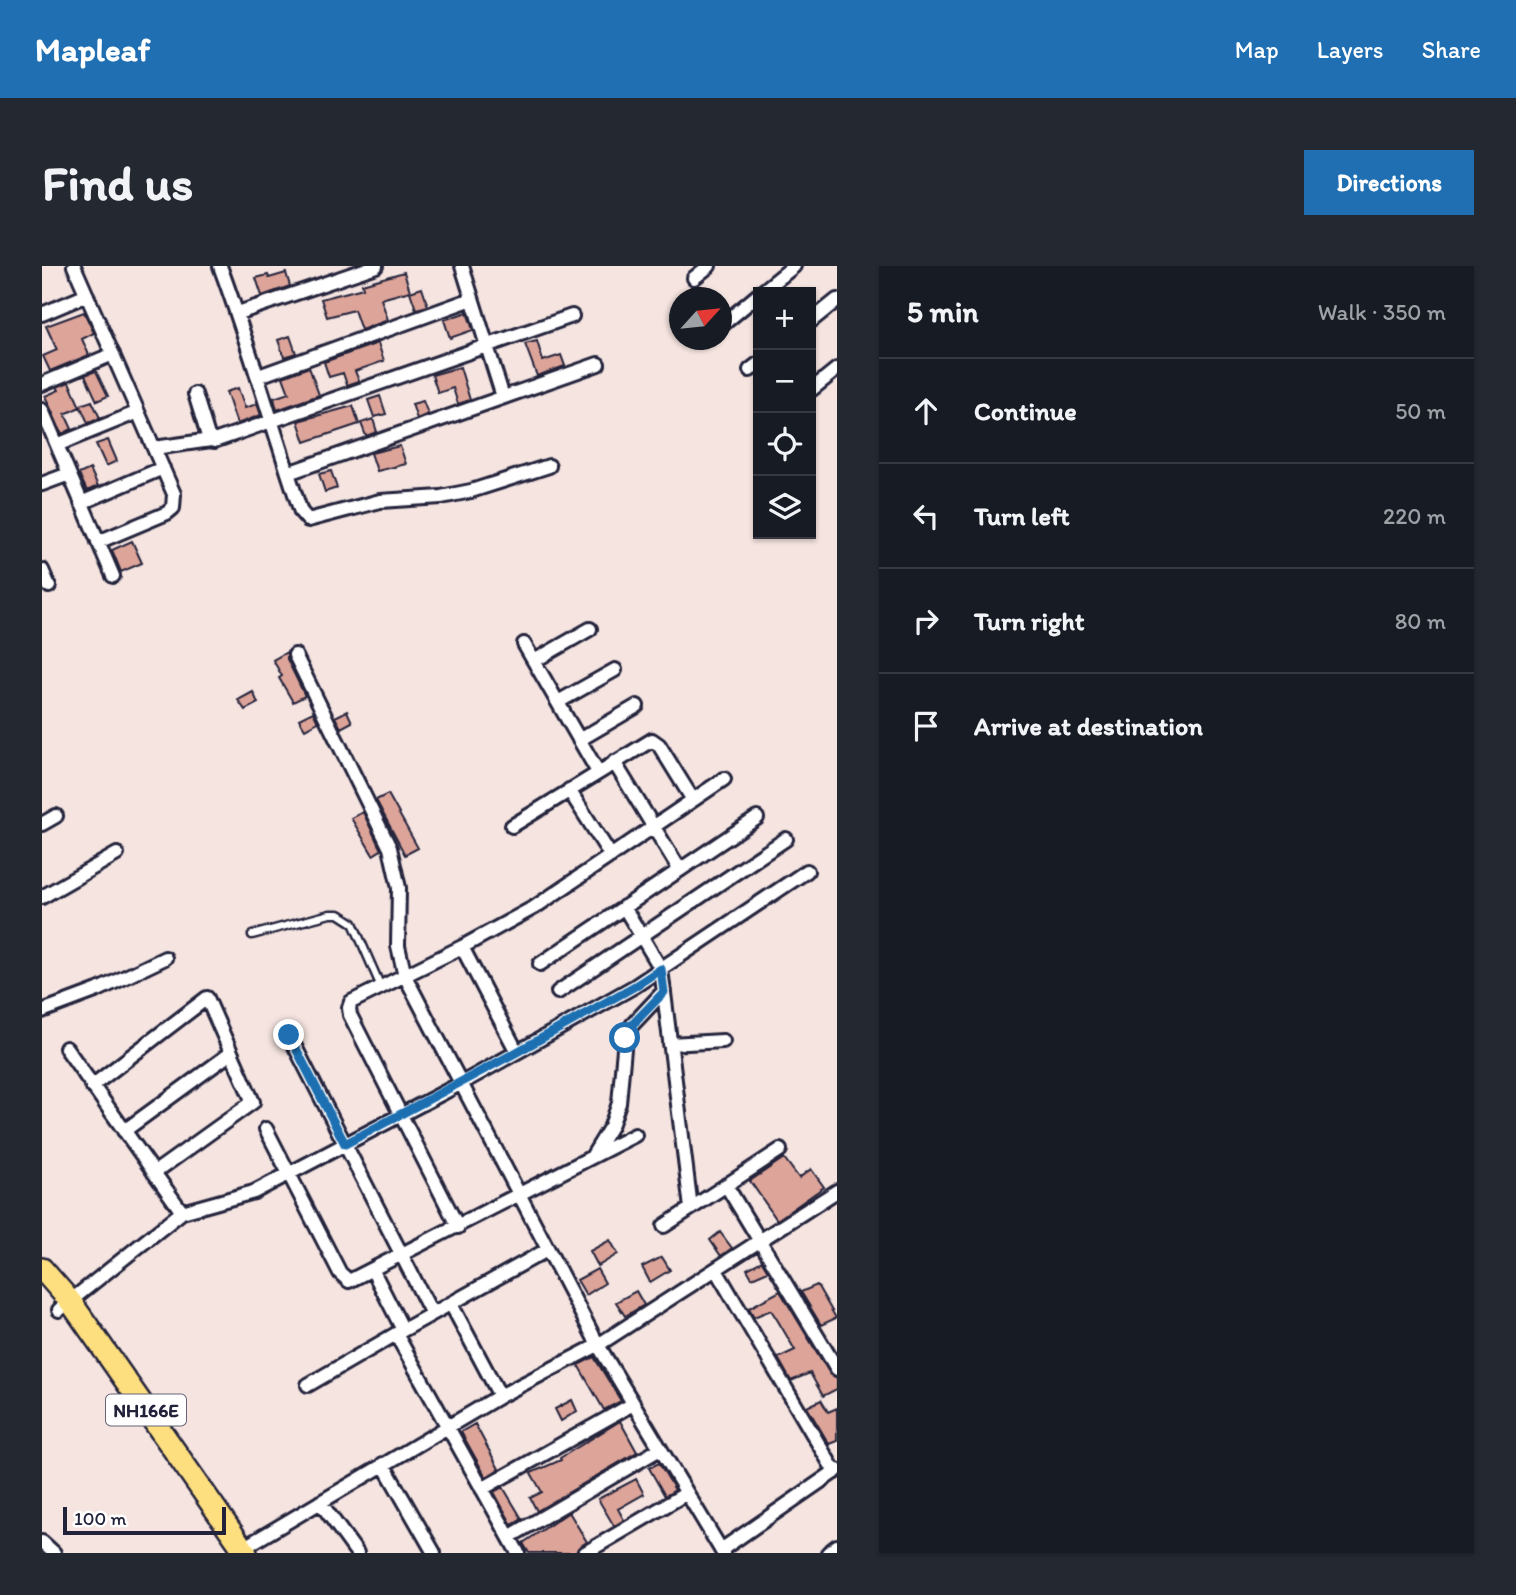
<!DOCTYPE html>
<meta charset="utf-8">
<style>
body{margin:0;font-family:Itim,sans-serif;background:#242831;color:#f1f3f6}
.controls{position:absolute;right:21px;top:21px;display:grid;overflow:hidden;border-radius:0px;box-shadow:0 2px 5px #0004}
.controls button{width:63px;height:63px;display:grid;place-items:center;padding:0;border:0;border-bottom:2px solid #363941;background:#171b24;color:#f1f3f6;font:35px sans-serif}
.compass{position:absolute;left:627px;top:21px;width:63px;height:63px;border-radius:50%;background:#171b24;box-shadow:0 2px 5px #0004;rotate:63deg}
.scale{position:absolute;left:21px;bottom:18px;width:163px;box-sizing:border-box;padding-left:7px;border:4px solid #22223b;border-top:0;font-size:19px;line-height:24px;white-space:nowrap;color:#22223b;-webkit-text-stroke:5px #fff;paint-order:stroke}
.stop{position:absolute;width:21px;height:21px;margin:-16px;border:5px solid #1f6fb2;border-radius:50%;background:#fff}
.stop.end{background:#1f6fb2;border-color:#fff;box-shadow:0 2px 7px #0008}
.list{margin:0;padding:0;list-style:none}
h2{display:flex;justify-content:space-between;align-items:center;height:91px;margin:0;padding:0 28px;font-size:30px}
h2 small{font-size:23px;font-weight:400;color:#9ea1a6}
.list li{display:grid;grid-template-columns:46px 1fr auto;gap:21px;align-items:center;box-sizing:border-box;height:105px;padding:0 28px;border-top:2px solid #363941}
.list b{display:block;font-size:26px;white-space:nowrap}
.list em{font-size:23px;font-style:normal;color:#9ea1a6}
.icon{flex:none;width:38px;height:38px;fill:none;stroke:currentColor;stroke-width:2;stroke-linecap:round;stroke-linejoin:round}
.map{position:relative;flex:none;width:795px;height:1287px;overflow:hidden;border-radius:0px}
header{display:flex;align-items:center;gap:42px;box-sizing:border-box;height:98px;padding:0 35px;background:#1f6fb2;color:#fff}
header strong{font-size:33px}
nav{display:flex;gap:38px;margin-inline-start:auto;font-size:24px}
.intro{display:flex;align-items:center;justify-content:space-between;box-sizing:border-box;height:168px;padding:0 42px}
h1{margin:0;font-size:49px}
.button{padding:18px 32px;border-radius:0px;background:#1f6fb2;color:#fff;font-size:24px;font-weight:700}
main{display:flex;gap:42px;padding:0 42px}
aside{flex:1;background:#171b24;border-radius:0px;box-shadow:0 2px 5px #0004}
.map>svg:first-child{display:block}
.building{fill:#dda499;stroke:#22223b;stroke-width:2}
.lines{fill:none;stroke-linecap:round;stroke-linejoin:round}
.service-casing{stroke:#22223b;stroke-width:11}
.minor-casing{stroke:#22223b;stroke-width:18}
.trunk-casing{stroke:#22223b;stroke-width:26}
.service{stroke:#fff;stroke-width:6}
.minor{stroke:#fff;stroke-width:12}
.trunk{stroke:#fedf80;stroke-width:21}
.route{stroke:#1f6fb2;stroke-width:9}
.labels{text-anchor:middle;stroke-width:7;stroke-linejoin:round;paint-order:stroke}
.shield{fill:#fff;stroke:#646476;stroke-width:2}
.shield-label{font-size:19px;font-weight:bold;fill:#22223b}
</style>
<header>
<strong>Mapleaf</strong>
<nav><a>Map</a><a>Layers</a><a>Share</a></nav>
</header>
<div class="intro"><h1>Find us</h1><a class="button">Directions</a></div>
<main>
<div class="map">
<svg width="795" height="1287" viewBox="0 0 795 1287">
<rect width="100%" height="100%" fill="#f5e4e0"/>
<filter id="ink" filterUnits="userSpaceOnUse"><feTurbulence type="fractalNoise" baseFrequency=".0143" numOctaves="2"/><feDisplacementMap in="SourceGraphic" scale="14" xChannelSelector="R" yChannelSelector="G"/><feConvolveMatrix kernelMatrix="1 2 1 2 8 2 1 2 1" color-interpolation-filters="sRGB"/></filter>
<g filter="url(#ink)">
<path class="building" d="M362,6l6,19 -29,8 7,21 -27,10 -7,-20 -27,7 -6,-18 42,-11 -1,-4z
M244,7l4,13 -28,10 -6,-18 12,-3 1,3z
M380,22l6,18 -12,3 -6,-17z
M42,46l10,21 -12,6 7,16 -39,16 -7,-15 14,-6 -11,-24z
M425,46l6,18 -23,8 -6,-18z
M248,70l6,17 -12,4 -6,-17z
M495,75l6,20 18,-6 4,11 -28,10 -12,-32z
M336,77l6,18 -29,10 4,10 -12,4 -4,-12 -14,4 -5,-15z
M267,101l10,28 -42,15 -3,-12 15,-5 -6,-16z
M418,101l10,33 -12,4 -5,-16 -15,5 -6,-18z
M54,105l12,25 -11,5 -12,-26z
M27,116l11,25 -15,7 7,15 -10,5 -17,-38 14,-6 -2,-3z
M196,122l7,20 12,-4 4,11 -24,9 -11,-32z
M338,130l6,18 -12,3 -6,-17z
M50,135l8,17 -12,5 -8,-18z
M381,135l5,13 -11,5 -5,-15z
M311,140l6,18 -54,18 -7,-21z
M331,153l4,13 -11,4 -5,-13z
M66,174l9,21 -11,5 -10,-22z
M358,180l6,18 -29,7 -6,-18z
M48,203l8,17 -11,5 -8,-17z
M289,205l6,17 -12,4 -6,-18z
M90,275l10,22 -21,9 -9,-22z
M245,386v7l18,37 -12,6 -14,-24 3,-2 -9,-16z
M211,426l5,11 -13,7 -7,-10z
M305,445l5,11 -11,6 -6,-11z
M271,446l5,10 -13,7 -6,-10z
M346,528l30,54 -13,7 -29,-55z
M321,546l18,38 -8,5 -22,-37z
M742,892l15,20 12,-9 13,18 -47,33 -27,-39z
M678,966l12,16 -11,8 -11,-16z
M568,974l8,14 -20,12 -8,-15z
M620,991l8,13 -20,12 -8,-15z
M720,995l6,10 -16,7 -5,-9z
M555,1003l8,14 -19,12 -9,-15z
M775,1019l19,33 -15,7 -20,-33z
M594,1025l8,14 -19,11 -9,-14z
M738,1025l50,83 7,4v11l-14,7 -13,-23 -19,8 -13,-23 17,-8 -17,-29 -7,-11 -17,7 -5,-9z
M552,1091l27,44 -17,9 -26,-45z
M530,1134l5,11 -16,10 -6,-12z
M779,1134l7,12 9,-4v33l-8,3 -22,-37z
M578,1155l17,31 -100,59 -7,-13 12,-6 -11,-19 30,-13 -1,-2z
M433,1158l24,45 -13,8 -25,-45z
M617,1197l16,27 -10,6 -16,-28z
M594,1213l8,15 -26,15 6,11 -10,6 -16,-27z
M461,1221l19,32 -10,6 -18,-33z
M527,1246l18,30 -9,6 -2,5h-47l-6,-10z"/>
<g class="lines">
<g class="service-casing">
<path id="service" d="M210,669l78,-21h9l14,9 28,64"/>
</g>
<g class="minor-casing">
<path id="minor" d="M32,0l100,228 -1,14 -6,5 -69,29
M178,0c30,81 53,164 81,246l7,8 72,-19 61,-4 30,-6 78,-25
M420,0l41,131
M652,12l15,-12
M720,26l32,-26
M196,47l138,-47
M0,48l45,-19
M769,55l26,-21
M680,59l36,-30
M708,104l8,-6
M217,110l213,-77
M0,118l71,-30
M769,124l26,-21
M153,128l13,42 6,5 358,-125
M0,144l71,166
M15,179l81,-33
M112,182l57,-8
M246,207l310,-109
M0,218l27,-10
M39,237l82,-35
M0,304l7,16
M482,378l74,128
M253,389l95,193 9,40 -1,58 7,30 193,369 125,208
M492,395l56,-32
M516,436l57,-32
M537,474l58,-34
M572,496l66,108
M527,524l42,66
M0,558l14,-8
M470,560l140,-86 7,5 34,55
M0,631l75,-43
M582,641l37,62 30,239
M420,681l55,105
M498,698l217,-146
M516,726l228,-153
M0,745l56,-21 67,-32
M247,769l143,279
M628,778l53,-3
M24,782l116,164
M50,820l115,-88 46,104 -99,71
M224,863l74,144 9,8 286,-146
M82,865l107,-78
M550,891l19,-31 8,-23 6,-65 7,-13 32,-34
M684,919l111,184
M622,960l116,-76
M416,961l-108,-212 -1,-7 2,-6 111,-55 73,-40 189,-128
M674,1004l119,202
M331,1005l30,59
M409,1038l49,92
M17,1044l123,-98 72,-20 206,-108 175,-98 172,-115
M266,1119l88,-51
M341,1198l51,89
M440,1223l151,-85
M278,1236l37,51
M467,1271l151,-88
M0,1276l12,11
M201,1282l257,-152 98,-51 239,-154
M679,1284l116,-80
M476,1287l-122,-219 151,-84
M543,1287l102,-60
M786,1287l9,-7"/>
</g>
<g class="trunk-casing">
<path id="trunk" d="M0,1003l28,32 176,252"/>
</g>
<use href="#service" class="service"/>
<use href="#minor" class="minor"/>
<use href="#trunk" class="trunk"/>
</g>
</g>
<g class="lines" filter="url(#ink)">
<path class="route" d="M247,769l56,109 172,-92 118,-66 26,-17 3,23 -32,33 -7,13"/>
</g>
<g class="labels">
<rect class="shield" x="64" y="1128.5" width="80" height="31" rx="5"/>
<g class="shield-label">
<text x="104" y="1151">NH166E</text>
</g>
</g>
</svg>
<div class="controls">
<button>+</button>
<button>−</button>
<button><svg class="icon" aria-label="locate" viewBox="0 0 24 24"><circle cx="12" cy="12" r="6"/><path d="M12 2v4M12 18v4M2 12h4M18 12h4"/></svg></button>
<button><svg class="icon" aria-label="layers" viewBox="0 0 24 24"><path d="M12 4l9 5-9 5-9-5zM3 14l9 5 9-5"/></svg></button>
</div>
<svg class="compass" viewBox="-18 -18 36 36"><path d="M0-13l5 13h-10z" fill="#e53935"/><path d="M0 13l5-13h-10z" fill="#9ea1a6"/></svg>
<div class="scale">100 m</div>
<div class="stop" style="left:583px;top:772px"></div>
<div class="stop end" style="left:247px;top:769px"></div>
</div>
<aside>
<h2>5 min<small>Walk · 350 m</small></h2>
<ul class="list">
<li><svg class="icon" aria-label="ahead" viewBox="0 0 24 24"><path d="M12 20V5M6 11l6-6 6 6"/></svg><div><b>Continue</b></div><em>50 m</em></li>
<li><svg class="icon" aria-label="left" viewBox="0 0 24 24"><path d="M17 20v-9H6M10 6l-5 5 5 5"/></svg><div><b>Turn left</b></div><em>220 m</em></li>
<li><svg class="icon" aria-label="right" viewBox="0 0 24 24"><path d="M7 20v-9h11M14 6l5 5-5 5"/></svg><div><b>Turn right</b></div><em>80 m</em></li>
<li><svg class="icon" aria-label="arrive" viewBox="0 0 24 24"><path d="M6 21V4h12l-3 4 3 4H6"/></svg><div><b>Arrive at destination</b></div></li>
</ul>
</aside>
</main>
